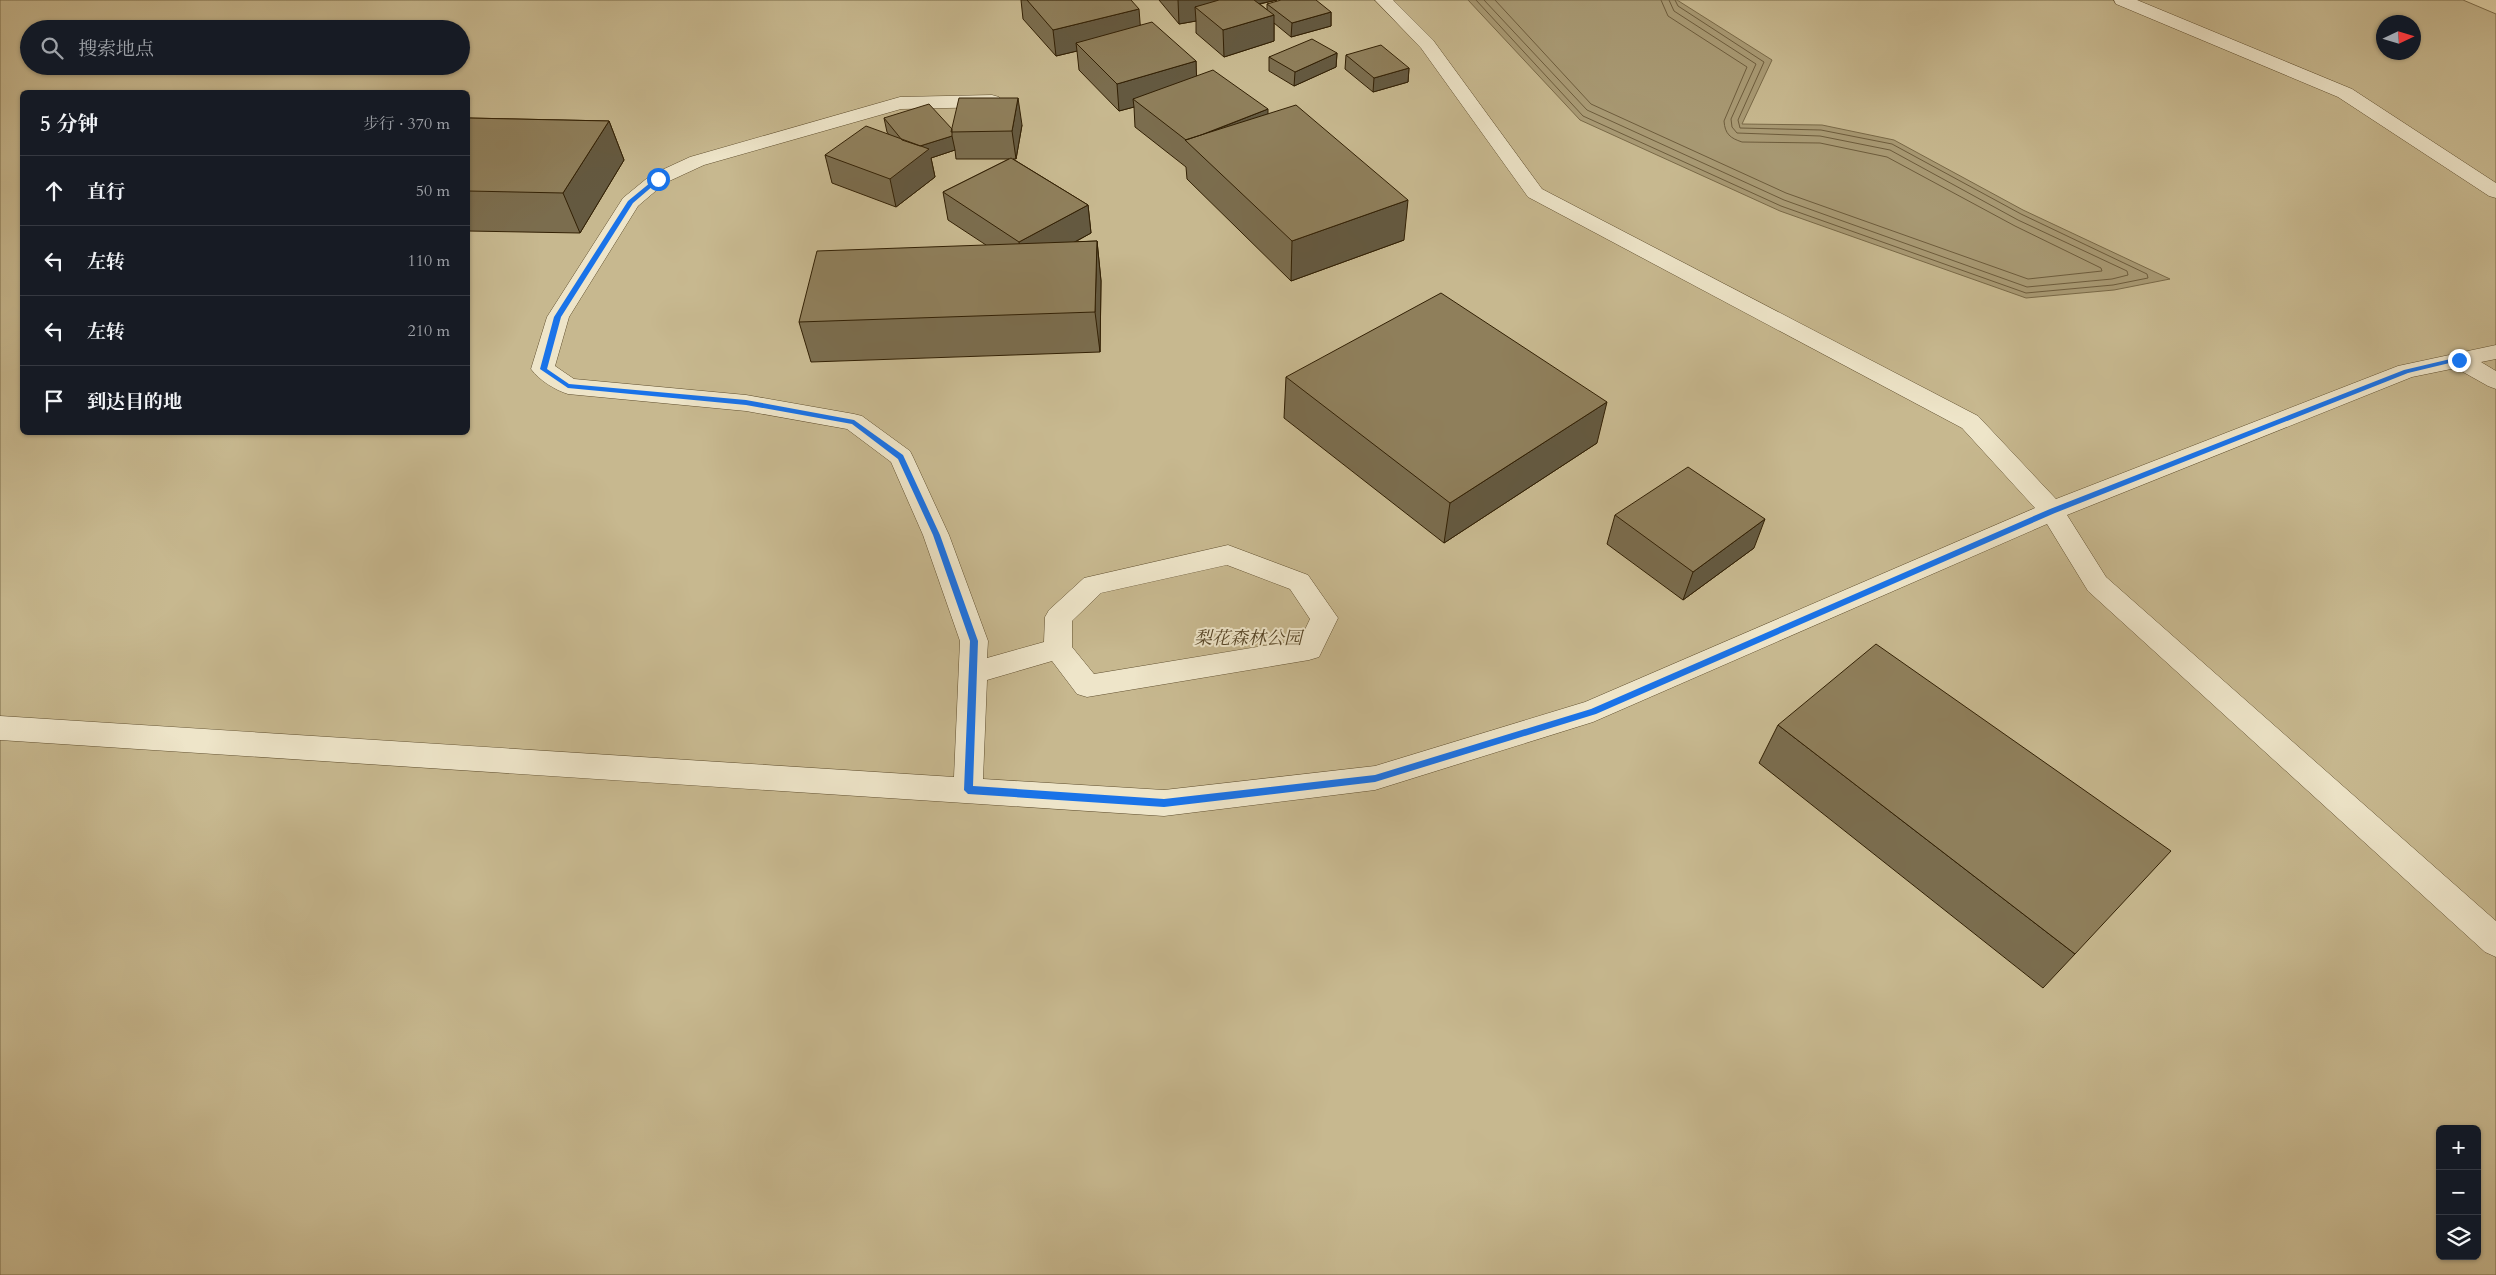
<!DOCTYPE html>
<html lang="zh">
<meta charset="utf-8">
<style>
body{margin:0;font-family:Cardo,"Noto Serif SC",serif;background:#20242c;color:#f1f3f6}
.controls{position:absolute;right:15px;bottom:15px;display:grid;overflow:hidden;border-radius:8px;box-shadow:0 1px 4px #0004}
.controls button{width:45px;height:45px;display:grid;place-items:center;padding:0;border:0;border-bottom:1px solid #363941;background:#171b24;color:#f1f3f6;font:25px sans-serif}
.compass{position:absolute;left:2376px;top:15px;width:45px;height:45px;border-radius:50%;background:#171b24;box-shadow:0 1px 4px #0004;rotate:86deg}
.stop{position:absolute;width:15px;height:15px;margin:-11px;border:4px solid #1a73e8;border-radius:50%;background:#fff}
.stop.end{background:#1a73e8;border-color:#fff;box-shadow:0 1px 5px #0008}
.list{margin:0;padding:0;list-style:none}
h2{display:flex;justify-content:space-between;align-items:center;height:65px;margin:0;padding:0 20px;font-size:21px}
h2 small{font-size:16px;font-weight:400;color:#9ea1a6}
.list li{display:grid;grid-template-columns:32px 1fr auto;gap:15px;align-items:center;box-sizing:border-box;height:70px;padding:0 20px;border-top:1px solid #363941}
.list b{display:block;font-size:19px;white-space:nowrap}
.list em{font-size:16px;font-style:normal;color:#9ea1a6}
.icon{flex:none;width:28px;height:28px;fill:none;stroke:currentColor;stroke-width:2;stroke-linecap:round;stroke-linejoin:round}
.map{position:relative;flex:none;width:2496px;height:1275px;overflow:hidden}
.search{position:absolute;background:#171b24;box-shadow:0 1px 4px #0004;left:20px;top:20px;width:450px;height:55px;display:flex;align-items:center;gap:12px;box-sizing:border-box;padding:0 18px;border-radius:28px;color:#9ea1a6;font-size:19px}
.panel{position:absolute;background:#171b24;box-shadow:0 1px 4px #0004;left:20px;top:90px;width:450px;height:345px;border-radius:8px}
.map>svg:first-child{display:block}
.green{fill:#c7b88f;stroke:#7c6c4a;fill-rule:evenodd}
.water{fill:#a89973;stroke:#796947}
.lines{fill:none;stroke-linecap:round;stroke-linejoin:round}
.shore{stroke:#6d5c3c;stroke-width:1}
.minor-casing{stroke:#5f4e2e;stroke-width:1}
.minor{fill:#eee5c9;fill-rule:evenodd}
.wall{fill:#7b6d4e;stroke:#322004}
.shaded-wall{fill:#645940;stroke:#322004}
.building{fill:#8f7f5b;stroke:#322004}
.route{fill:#1a73e8}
.labels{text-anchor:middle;stroke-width:4;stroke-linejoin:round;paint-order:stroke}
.park-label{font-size:18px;font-style:italic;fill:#574627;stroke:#eee5c9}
</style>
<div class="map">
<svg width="2496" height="1275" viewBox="0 0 2496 1275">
<rect width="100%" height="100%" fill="#e5d7ac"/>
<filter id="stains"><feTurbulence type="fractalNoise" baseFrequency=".004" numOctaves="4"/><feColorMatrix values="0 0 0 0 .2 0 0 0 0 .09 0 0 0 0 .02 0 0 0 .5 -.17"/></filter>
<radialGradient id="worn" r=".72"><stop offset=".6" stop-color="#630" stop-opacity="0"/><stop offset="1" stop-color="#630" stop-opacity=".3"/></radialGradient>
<path class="green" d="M0,0h2463l33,14v1261h-2496zM2384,22h30v30h-30zM29,29h432v37h-432zM22,92h446v340h-446zM2440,1129h37v127h-37z"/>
<path class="water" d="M1468,0h209l95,60 -30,64 80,1 72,15 129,70 147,69 -56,11 -88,8 -246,-87 -200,-91z"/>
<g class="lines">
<path class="shore" d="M1476,0l107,116 198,90 245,87 87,-8 35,-7 -1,-4 -126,-60 -129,-70 -71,-14 -81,-2 -2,-8 26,-58 -86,-56 -3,-6
M1484,0l103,110 197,90 243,87 85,-8 16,-4 -1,-4 -109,-51 -128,-70 -70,-14 -83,-3 -5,-6 -1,-8 25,-55 -82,-53 -5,-11
M1495,0l96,104 195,89 242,86 74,-8 -1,-3 -86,-42 -128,-69 -67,-14 -78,-1c-12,-4 -17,-8 -18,-21l23,-54 -79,-51 -7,-16"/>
<g class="minor-casing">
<path id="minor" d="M1375,0h18l40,40 109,149 436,227 78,83 342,-133 98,-21v14l-15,3 15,9v18l-8,-3 -32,-18 -44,9 -345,138 39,62 390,344v36l-11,-5 -397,-361 -41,-67 -454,198 -218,68 -211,26 -1164,-76v-24l954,61 6,-136 -37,-106 -32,-73 -44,-33 -101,-18 -178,-17c-13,-4 -29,-14 -37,-25l16,-52 76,-119 28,-23 39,-18 210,-60 92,-2 7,2 2,4 -2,4 -7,2 -91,2 -197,56 -39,18 -27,23 -69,111 -14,49 19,13 172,16 108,19 8,2 48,35 3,6 36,78 39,106 -1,17 57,-16 1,-25 4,-7 35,-32 144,-33 80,30 30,43 -19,39 -10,3 -222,37 -10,-3 -25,-33 -65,19 -4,99 181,11 211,-24 210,-64 450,-194 -73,-80 -434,-231 -107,-149zM1227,565l63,24 20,30 -10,21 -206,34 -22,-27v-26l29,-28z
M2114,0h23l215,89 144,94v15l-7,-2 -151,-99 -222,-93z"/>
</g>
<use href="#minor" class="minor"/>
</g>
<path class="wall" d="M1021,0h110l9,25 56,36v15l72,38 136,126 -113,41 -104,-102 -1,-12 -51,-40 -1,-20 -15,4 -40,-41 -2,-19 -21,5 -33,-37z
M1159,0h118l-17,4 7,6v-6l64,8v14l-40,11 -17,-14v18l-50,16 -28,-24v-12l-17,3z
M1337,53l-1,14 -42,19 -25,-15v-14z
M1346,55l63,13 -1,14 -35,10 -28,-23z
M468,118l141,3 15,39 -44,73 -112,-2z
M884,118l68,11 70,-4 -6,34h-3l75,46 3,28 -16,9 22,-1 4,40 -1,71 -289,10 -12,-40 187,-77 -38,-25 -5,-28 66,-33h-53l-1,-9 -24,8 4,19 -39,30 -64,-24 -7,-28 64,-20 -2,-3z
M1286,377l311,66 -153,100 -160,-125z
M1615,515l139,33 -71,52 -76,-56z
M1778,725l297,229 -32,34 -284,-225z"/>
<path class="shaded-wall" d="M1178,0h55l-38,7 1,14 -17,3z
M1244,0h33l-33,7z
M1139,9l2,26 -65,8 1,8 -21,5 -3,-26z
M1331,12v14l-40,11 1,-14z
M1274,15v26l-50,16 -1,-27z
M1337,53l-1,14 -42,19 1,-14z
M1196,61l1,27 -64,11 1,8 -15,4 -2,-27z
M1409,68l-1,14 -35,10 1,-14z
M1018,98l4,27 -6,34 -4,-28z
M1268,109v27l-81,5z
M609,121l15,39 -44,73 -17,-40z
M952,136l3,14 -24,8 4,19 -39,30 -6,-28 20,-30z
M1408,200l-4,40 -113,41 1,-40z
M1088,205l3,28 -68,37 -4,-28z
M1097,241l4,40 -1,71 -5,-40z
M1607,402l-10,41 -153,100 6,-40z
M1765,519l-11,29 -71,52 10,-28z"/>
<path class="building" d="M1027,0h104l8,9 -86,21z
M1219,0h35l20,15 -51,15 -28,-23z
M1281,0h35l15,12 -39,11 -25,-19z
M1152,22l44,39 -79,23 -41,-41z
M1312,39l25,14 -42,19 -26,-15z
M1381,45l28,23 -35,10 -28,-23z
M1213,70l55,39 -67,26 -15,5 -53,-41z
M959,98h59l-6,33 -61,1z
M929,104l23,25v7l-32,10 -18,-6 -18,-22z
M1296,105l112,95 -116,41 -107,-101z
M468,118l141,3 -46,72 -95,-2z
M866,126l63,23 -39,30 -65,-24z
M1011,158l77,47 -69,37 -76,-50z
M1097,241l-2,71 -296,10 18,-71z
M1441,293l166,109 -157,101 -164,-126z
M1688,467l77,52 -72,53 -78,-57z
M1876,644l295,207 -96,103 -297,-229z"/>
<path class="route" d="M656,178l5,1 -28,24 -72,114 -14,52 22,15 177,16 108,20 49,35 37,80 38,106 -5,145 191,13 211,-24 216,-66 459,-200 354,-139 55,-13 3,3 -54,13 -353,140 -459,201 -221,68 -211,25 -196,-13 -4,-4 6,-149 -37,-106 -35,-76 -46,-35 -106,-19 -178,-17 -28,-19 14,-52 74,-116z"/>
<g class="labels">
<g class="park-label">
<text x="1248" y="644">梨花森林公园</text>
</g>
</g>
<rect width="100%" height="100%" filter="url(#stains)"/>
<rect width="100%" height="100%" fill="url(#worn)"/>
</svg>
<div class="controls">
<button>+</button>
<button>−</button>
<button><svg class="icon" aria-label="layers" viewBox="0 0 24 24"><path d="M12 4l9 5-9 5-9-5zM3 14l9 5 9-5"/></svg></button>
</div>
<svg class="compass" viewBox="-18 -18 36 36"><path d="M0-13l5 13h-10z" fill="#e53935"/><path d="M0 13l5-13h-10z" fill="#9ea1a6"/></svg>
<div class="stop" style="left:658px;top:179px"></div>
<div class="stop end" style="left:2459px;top:360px"></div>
<div class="search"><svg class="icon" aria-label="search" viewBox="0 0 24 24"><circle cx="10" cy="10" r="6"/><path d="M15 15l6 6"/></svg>搜索地点</div>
<section class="panel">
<h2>5 分钟<small>步行 · 370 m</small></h2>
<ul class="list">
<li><svg class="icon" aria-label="ahead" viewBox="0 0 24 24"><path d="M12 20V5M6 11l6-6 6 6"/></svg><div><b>直行</b></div><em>50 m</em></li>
<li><svg class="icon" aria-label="left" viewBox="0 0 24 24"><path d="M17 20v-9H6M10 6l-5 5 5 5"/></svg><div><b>左转</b></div><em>110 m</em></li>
<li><svg class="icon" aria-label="left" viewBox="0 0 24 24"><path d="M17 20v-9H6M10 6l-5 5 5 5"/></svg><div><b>左转</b></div><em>210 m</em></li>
<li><svg class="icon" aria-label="arrive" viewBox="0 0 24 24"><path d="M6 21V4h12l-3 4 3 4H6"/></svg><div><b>到达目的地</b></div></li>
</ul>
</section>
</div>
